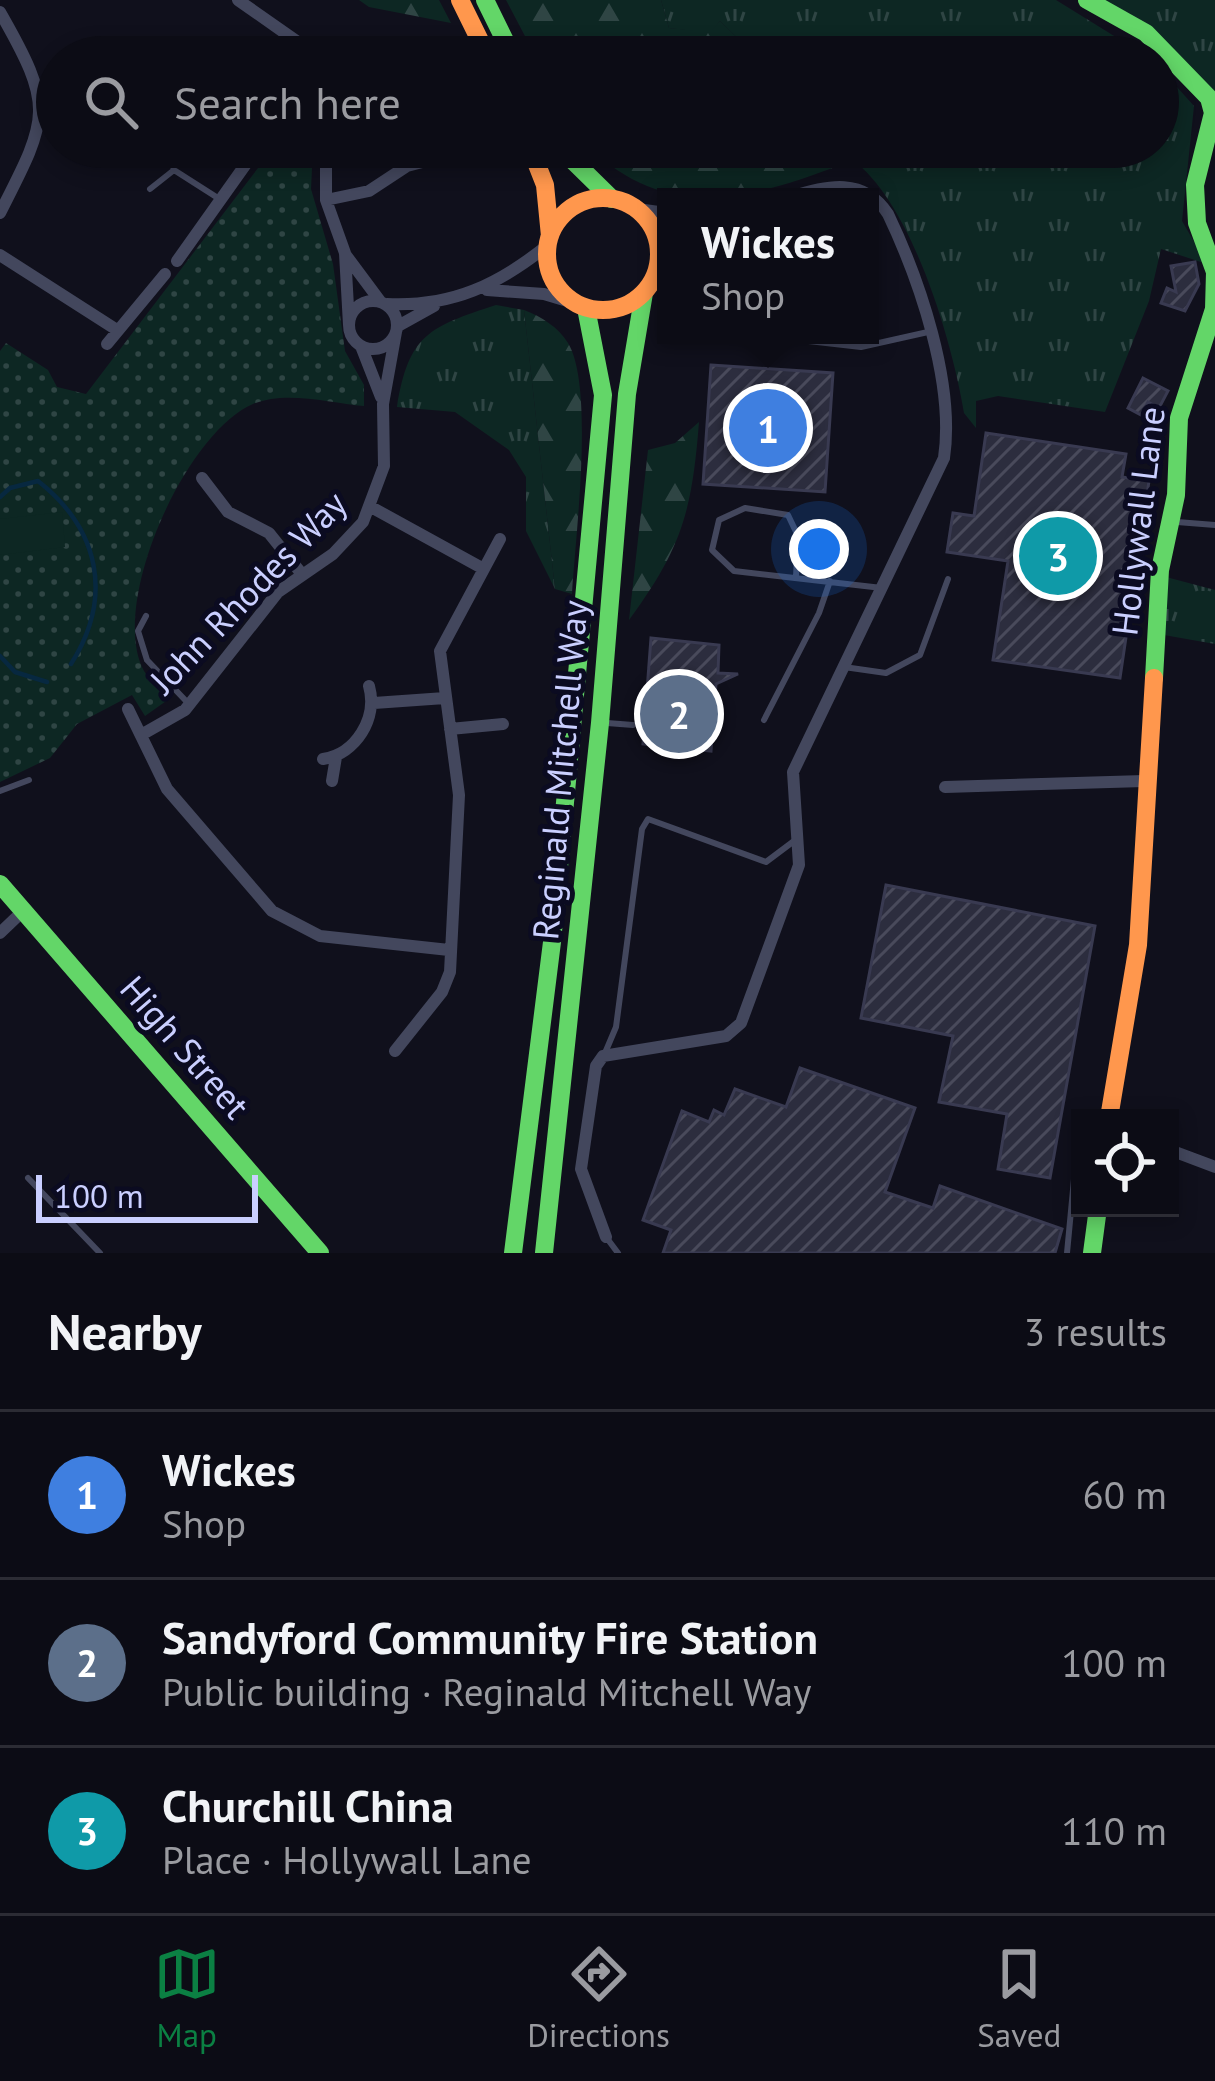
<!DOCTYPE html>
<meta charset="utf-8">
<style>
body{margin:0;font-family:"PT Sans",sans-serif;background:#15151e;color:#f1f3f6}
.controls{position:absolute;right:36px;bottom:36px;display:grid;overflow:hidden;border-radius:0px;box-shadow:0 6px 18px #0003}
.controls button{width:108px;height:108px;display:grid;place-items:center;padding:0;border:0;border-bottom:3px solid #2c2c34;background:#0c0c15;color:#f1f3f6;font:60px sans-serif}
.scale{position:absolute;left:36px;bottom:30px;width:222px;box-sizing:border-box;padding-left:12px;border:6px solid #cacfff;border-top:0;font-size:33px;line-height:42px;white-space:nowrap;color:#cacfff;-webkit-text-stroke:9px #0b0b21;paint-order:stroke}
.you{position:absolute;left:819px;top:549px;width:42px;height:42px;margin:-30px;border:9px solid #fff;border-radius:50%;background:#1a73e8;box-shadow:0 0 0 18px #1a73e833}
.badge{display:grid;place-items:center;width:78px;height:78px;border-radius:50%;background:#0b8043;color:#fff;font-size:39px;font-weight:700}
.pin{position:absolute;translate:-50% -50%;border:6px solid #fff;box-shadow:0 3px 12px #0006}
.popup{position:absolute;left:657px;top:188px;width:222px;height:156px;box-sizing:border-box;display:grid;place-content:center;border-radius:0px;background:#0c0c15;filter:drop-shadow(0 3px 9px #0005);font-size:39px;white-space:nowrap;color:#9a9ba0}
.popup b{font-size:45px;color:#f1f3f6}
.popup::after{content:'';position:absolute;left:50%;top:100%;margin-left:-24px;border:24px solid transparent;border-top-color:#0c0c15}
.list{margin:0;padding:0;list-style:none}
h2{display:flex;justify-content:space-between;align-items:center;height:156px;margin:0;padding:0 48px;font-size:51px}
h2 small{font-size:39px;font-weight:400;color:#9a9ba0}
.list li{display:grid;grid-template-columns:78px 1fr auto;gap:36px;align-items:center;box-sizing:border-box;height:168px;padding:0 48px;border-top:3px solid #2c2c34}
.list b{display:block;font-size:45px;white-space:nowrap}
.list p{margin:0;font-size:39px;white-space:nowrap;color:#9a9ba0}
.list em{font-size:39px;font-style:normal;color:#9a9ba0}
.icon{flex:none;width:66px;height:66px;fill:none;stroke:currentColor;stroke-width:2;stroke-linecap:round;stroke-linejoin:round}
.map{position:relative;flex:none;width:1215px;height:1253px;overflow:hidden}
.search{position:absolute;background:#0c0c15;box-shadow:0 6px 18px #0003;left:36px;right:36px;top:36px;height:132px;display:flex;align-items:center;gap:30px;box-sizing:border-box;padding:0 42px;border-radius:66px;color:#9a9ba0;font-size:45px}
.sheet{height:660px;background:#0c0c15}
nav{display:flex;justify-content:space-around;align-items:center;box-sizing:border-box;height:168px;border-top:3px solid #2c2c34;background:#0c0c15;font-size:33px;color:#9a9ba0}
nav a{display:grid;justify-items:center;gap:6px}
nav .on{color:#0b8043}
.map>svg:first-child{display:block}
.grass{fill:url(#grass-tufts)}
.forest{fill:url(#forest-firs)}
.park{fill:url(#park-dots)}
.pitch{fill:#0d2723}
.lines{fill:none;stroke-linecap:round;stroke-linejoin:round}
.stream{stroke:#072840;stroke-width:4.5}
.building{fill:url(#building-hatch);stroke:#393a51;stroke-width:3}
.lane{stroke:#43475d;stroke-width:6}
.street{stroke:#43475d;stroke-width:12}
.fast{stroke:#63d668;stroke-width:18}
.slow{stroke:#ff974d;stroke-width:18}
.labels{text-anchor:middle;stroke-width:10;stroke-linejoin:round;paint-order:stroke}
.street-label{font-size:36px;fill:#cacfff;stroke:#0b0b21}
</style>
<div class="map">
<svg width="1215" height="1253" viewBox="0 0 1215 1253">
<defs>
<pattern id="grass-tufts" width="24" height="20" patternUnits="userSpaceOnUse" patternTransform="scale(3)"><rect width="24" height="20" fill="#0d2723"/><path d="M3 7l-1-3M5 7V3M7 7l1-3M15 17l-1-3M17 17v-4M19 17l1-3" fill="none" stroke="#2f4544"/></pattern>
<pattern id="forest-firs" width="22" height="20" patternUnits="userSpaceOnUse" patternTransform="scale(3)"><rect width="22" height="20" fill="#0d2723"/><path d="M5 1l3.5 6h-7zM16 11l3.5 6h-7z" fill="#2f4544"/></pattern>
<pattern id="park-dots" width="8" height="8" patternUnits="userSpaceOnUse" patternTransform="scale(3)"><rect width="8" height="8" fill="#0d2723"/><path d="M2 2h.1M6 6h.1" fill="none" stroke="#2f4544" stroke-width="1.8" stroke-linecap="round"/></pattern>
<pattern id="building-hatch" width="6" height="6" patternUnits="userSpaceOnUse" patternTransform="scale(3)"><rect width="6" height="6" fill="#2c2d3e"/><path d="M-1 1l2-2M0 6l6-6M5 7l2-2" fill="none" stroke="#494a5b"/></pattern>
</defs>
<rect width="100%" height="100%" fill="#10101c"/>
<path class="grass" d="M661,0h395l92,57h-391l-37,-36 -10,12 -41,-5z
M1100,0h115v99l-84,-85z
M1158,66l36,40 -12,115 25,43 -46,-15 -12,52 -44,111 -107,-16 -22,5v27l-12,-15c-12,-73 -52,-208 -110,-252l-16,5 1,-19h319z
M496,305l28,5 31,279 -29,-58v-54l-17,-27 -54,-38 -58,-5c12,-73 32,-80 99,-102z
M1166,577l49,13v54l-51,-9z"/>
<path class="forest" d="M359,0h80l12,23 -82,-16z
M506,0h155l8,28 41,4 10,-11 37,36h-221z
M589,147h250l-1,19c-91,34 -171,56 -249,-19z
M524,310c18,7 34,17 44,33 27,45 7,195 4,251l-17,-5z
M699,422c-7,89 -17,126 -70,198l19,-170 27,-7z"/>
<path class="park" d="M274,147h39l-2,42 22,75 12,87 19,34v21c-33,-3 -79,-16 -111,-2 -68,29 -145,201 -109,267 6,10 17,20 25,28l-24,17 -13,-21 -55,29 -27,34 -50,24v-431l6,-8 42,27 9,17 29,7z"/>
<path class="pitch" d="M62,512l3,35 -65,8v-36z"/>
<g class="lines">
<path class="stream" d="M0,497l10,-9 28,-7c61,48 76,115 33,183
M0,656l15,16 32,10"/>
</g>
<path class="building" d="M1195,262l4,22 -14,27 -24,-8 6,-15 9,4 -5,-26z
M711,365l122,8 -8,119 -122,-8z
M1143,378l25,13 -9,17 -11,-6 -7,13 -13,-7z
M986,433l140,21 -4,23 27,4 -29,197 -127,-18 15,-99 -61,-9 6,-39 21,3z
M651,638l68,7 -1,28 20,1 -22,10 -5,67 -68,-7z
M886,885l209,41 -45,252 -52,-9 9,-55 -68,-12 14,-66 -92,-18z
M800,1068l115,40 -30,84 48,16 7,-22 122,43 -7,24h-392l8,-23 -28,-10 39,-109 27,11 5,-12 10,5 11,-26 51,18z"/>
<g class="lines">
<path class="lane" d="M174,170l47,30
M150,189l24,-19 -6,-23
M756,335l105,12
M862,335l-1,12 67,-15
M1177,522l38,3
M796,577l2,-41 -10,-21 -43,-7 -26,12 -7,30 22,21 148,17
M146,616l-8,15 9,29 40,42
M844,667l42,6 34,-18 28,-76
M764,720l55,-107 11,-32
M607,723l26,2
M0,791l29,-11
M605,1053l11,-26 26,-198 6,-10 118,43 28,-21
M28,1178l72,75
M606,1237l12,16
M1067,1253l9,-95"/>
<path class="street" d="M238,0l64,45 9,12
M0,12c55,96 49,105 0,201
M326,147v53l19,53 4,72
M326,200l43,-9 38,-25 69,-18
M637,209l29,4
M345,254l35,47
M0,255l117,75
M177,261l81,-114
M655,278l11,-10
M487,290l57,4 30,9
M349 325a24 24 0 1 1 48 0a24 24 0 1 1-48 0Z
M387,304c65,3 111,-19 161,-59
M398,326l36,-20
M107,344l58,-70
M361,346l20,51
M202,478l26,34 41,21 32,40
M371,507l111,61
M374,703l71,-5
M128,709l39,80 105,122 48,25 129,14
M450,729l53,-5
M141,735l44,-25 93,-118 55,-38 30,-32 21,-56 -1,-62 13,-72
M323,759c33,-5 55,-41 46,-73
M332,781l4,-24
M945,787l199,-6
M0,933l23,-22
M395,1051l47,-59 8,-20 9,-177 -19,-144 60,-112
M1170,1150l45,17
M606,1237l-25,-68 15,-103 7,-10 123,-20 15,-13 58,-158 -6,-93 151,-314c11,-74 -24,-177 -56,-244 -24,-37 -61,-29 -97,-17"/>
<path class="fast" d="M485,0l28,57
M1087,0l59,33 63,65 4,15 -18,72 2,38 18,49 -1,37 -35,109 -3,77 -16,75 -6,108
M559,147l53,52
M0,884l320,369
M513,1253l39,-311 51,-547 -17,-87
M544,1253l56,-530 27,-329 17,-101
M1092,1253l6,-45"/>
<path class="slow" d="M460,0l28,57
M530,147l15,38 5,51
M547 254a56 56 0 1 1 112 0a56 56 0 1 1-112 0Z
M1109,1118l29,-173 16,-267"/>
</g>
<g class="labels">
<g class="street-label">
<text transform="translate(1138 521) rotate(-83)" y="13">Hollywall Lane</text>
<text transform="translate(248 592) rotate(-46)" y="13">John Rhodes Way</text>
<text transform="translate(560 770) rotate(-85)" y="13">Reginald Mitchell Way</text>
<text transform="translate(185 1047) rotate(49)" y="13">High Street</text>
</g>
</g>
</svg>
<div class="controls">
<button><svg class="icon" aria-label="locate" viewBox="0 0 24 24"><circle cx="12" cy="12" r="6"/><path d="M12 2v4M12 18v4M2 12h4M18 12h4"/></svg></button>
</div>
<div class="scale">100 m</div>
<div class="you"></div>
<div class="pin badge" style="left:768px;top:428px;background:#3f7fe0">1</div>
<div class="popup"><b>Wickes</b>Shop</div>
<div class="pin badge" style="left:679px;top:714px;background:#5c6f8a">2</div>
<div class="pin badge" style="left:1058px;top:556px;background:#0f9aa8">3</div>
<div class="search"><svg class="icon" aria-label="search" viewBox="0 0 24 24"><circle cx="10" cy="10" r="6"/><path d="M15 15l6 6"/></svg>Search here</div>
</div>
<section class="sheet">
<h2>Nearby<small>3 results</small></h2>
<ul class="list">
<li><span class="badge" style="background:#3f7fe0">1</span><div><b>Wickes</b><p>Shop</p></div><em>60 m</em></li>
<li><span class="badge" style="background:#5c6f8a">2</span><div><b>Sandyford Community Fire Station</b><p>Public building · Reginald Mitchell Way</p></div><em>100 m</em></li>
<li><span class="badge" style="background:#0f9aa8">3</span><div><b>Churchill China</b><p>Place · Hollywall Lane</p></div><em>110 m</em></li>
</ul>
</section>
<nav>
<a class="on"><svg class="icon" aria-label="map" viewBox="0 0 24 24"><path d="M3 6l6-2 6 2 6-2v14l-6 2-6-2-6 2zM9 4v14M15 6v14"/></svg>Map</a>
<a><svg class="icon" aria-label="directions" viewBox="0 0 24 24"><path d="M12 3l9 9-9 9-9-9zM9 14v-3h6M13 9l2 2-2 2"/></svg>Directions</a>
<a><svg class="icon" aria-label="saved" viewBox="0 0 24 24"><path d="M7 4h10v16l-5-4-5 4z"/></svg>Saved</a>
</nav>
